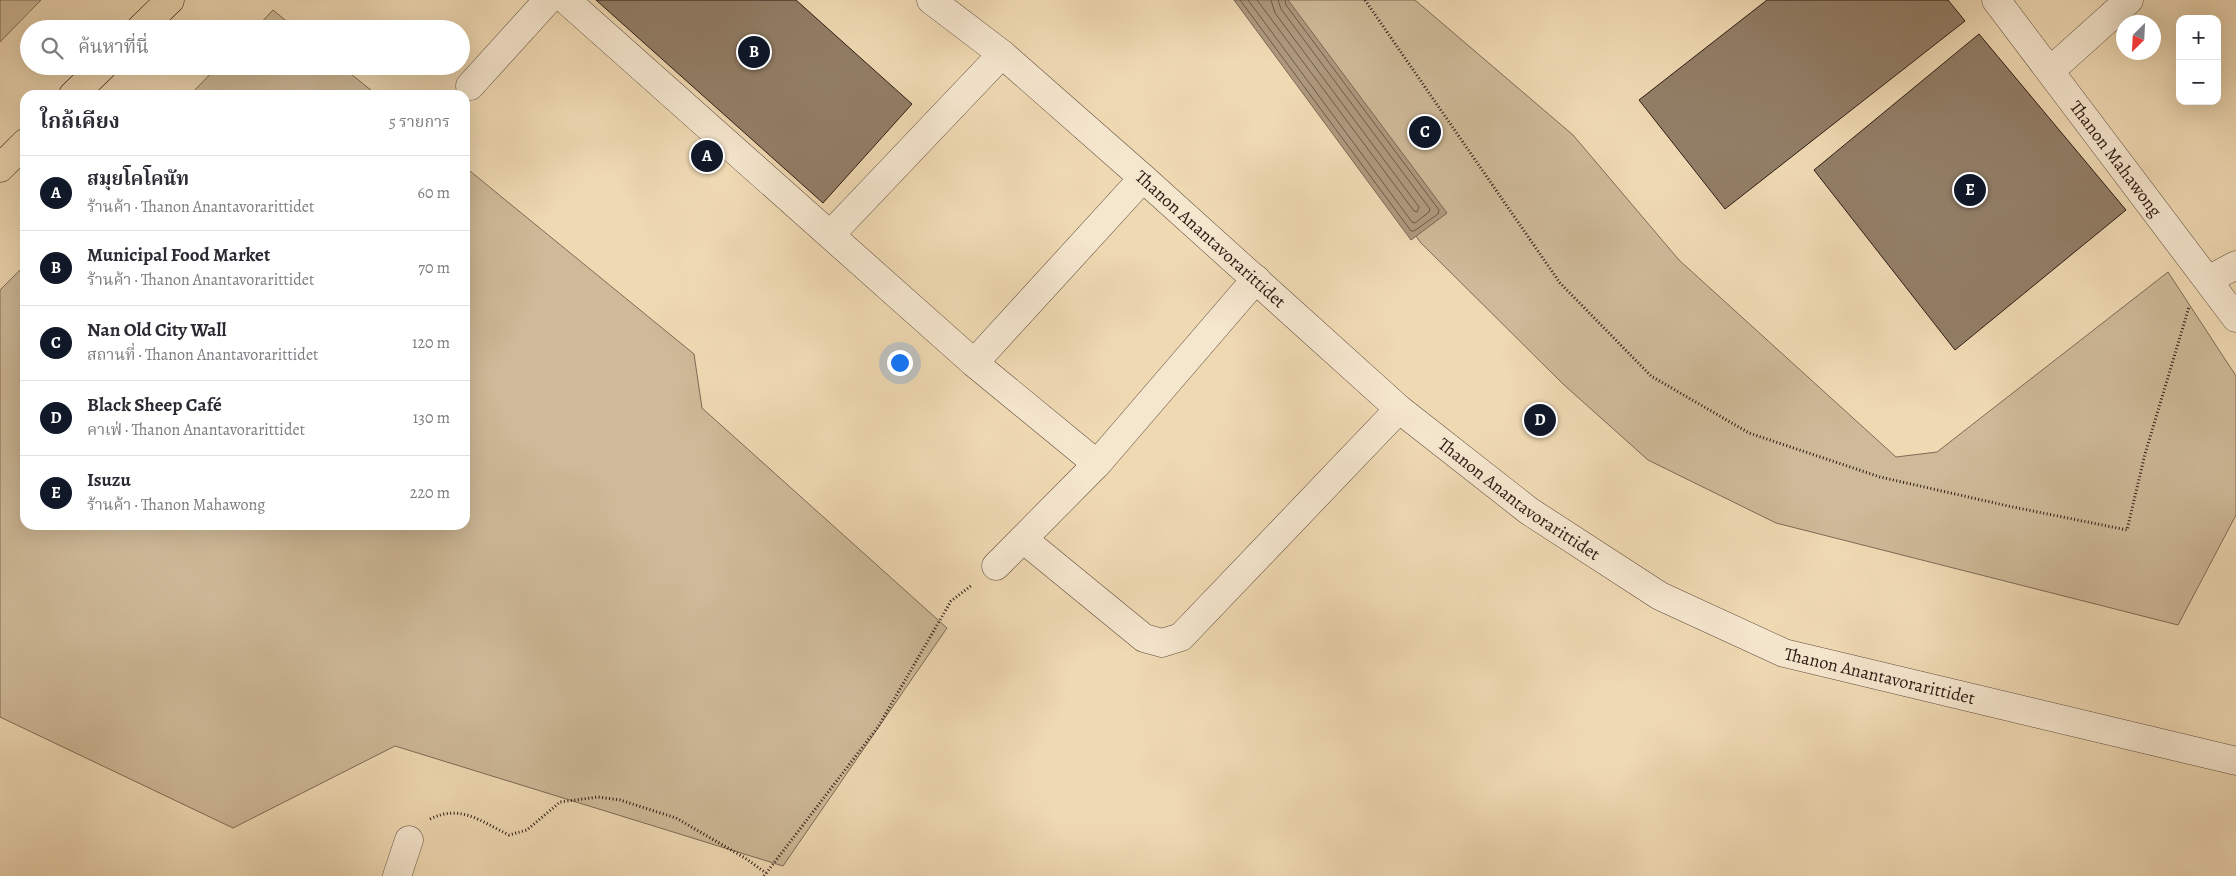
<!DOCTYPE html>
<html lang="th">
<meta charset="utf-8">
<style>
body{margin:0;font-family:Alegreya,"Noto Serif Thai",serif;background:#f7f7f7;color:#2b2b33}
.controls{position:absolute;right:15px;top:15px;display:grid;overflow:hidden;border-radius:10px;box-shadow:0 5px 20px #0002}
.controls button{width:45px;height:45px;display:grid;place-items:center;padding:0;border:0;border-bottom:1px solid #e1e1e2;background:#fff;color:#2b2b33;font:25px sans-serif}
.compass{position:absolute;left:2116px;top:15px;width:45px;height:45px;border-radius:50%;background:#fff;box-shadow:0 5px 20px #0002;rotate:204deg}
.you{position:absolute;left:899px;top:362px;width:18px;height:18px;margin:-12px;border:4px solid #fff;border-radius:50%;background:#1a73e8;box-shadow:0 0 0 8px #1a73e833}
.badge{display:grid;place-items:center;width:32px;height:32px;border-radius:50%;background:#111827;color:#fff;font-size:16px;font-weight:700}
.pin{position:absolute;translate:-50% -50%;border:2px solid #fff;box-shadow:0 1px 5px #0006}
.list{margin:0;padding:0;list-style:none}
h2{display:flex;justify-content:space-between;align-items:center;height:65px;margin:0;padding:0 20px;font-size:21px}
h2 small{font-size:16px;font-weight:400;color:#7c7c81}
.list li{display:grid;grid-template-columns:32px 1fr auto;gap:15px;align-items:center;box-sizing:border-box;height:75px;padding:0 20px;border-top:1px solid #e1e1e2}
.list b{display:block;font-size:19px;white-space:nowrap}
.list p{margin:0;font-size:16px;white-space:nowrap;color:#7c7c81}
.list em{font-size:16px;font-style:normal;color:#7c7c81}
.icon{flex:none;width:28px;height:28px;fill:none;stroke:currentColor;stroke-width:2;stroke-linecap:round;stroke-linejoin:round}
.map{position:relative;flex:none;width:2236px;height:876px;overflow:hidden}
.search{position:absolute;background:#fff;box-shadow:0 5px 20px #0002;left:20px;top:20px;width:450px;height:55px;display:flex;align-items:center;gap:12px;box-sizing:border-box;padding:0 18px;border-radius:28px;color:#7c7c81;font-size:19px}
.panel{position:absolute;background:#fff;box-shadow:0 5px 20px #0002;left:20px;top:90px;width:450px;height:440px;border-radius:15px}
.map>svg:first-child{display:block}
.green{fill:#ceb998;stroke:#7e6a56}
.water{fill:#ad987d;stroke:#7a6653}
.lines{fill:none;stroke-linecap:round;stroke-linejoin:round}
.shore{stroke:#6d5a48;stroke-width:1}
.building{fill:#927e67;stroke:#2d1b14}
.minor-casing{stroke:#5e4a3c;stroke-width:29}
.major-casing{stroke:#2d1b14;stroke-width:29}
.path{stroke:#2d1b14;stroke-width:3;stroke-dasharray:1 2.5;stroke-linecap:butt}
.minor{stroke:#f5e6ce;stroke-width:28}
.major{stroke:#efd9b3;stroke-width:28}
.labels{text-anchor:middle;stroke-width:5;stroke-linejoin:round;paint-order:stroke}
.street-label{font-size:18px;fill:#2d1b14;stroke:#f5e6ce}
</style>
<div class="map">
<svg width="2236" height="876" viewBox="0 0 2236 876">
<rect width="100%" height="100%" fill="#efd9b3"/>
<filter id="stains"><feTurbulence type="fractalNoise" baseFrequency=".004" numOctaves="4"/><feColorMatrix values="0 0 0 0 .2 0 0 0 0 .09 0 0 0 0 .02 0 0 0 .5 -.17"/></filter>
<radialGradient id="worn" r=".72"><stop offset=".6" stop-color="#630" stop-opacity="0"/><stop offset="1" stop-color="#630" stop-opacity=".3"/></radialGradient>
<path class="green" d="M0,0h41l-41,42z
M1240,0h175l158,135 106,125 217,197 41,-5 231,-180 68,104v139l-58,110 -402,-102 -128,-63 -85,-76 -142,-141z
M273,10l23,19h-41z
M218,66h123l36,29h-187z
M465,167l229,187 8,54 245,220 -164,238 -388,-120 -162,82 -233,-111v-427l25,-25v260h440z"/>
<path class="water" d="M1234,0h54l159,213 -36,27z"/>
<g class="lines">
<path class="shore" d="M1240,0l171,231h3l24,-17 1,-4 -153,-205 -1,-5
M1248,0l164,222 3,1 14,-11 1,-3 -149,-200 -3,-9
M1257,0l157,211 3,1 2,-5 -144,-194 -4,-13"/>
</g>
<path class="building" d="M596,0h200l116,104 -89,99z
M1767,0h181l17,21 -240,188 -86,-109z
M1979,34l147,176 -171,140 -141,-180z"/>
<g class="lines">
<g class="minor-casing">
<g id="minor">
<path d="M566,0l408,363 123,101"/>
<path id="s1" d="M931,0l71,54 141,124 256,231 130,102 131,85 124,57 452,108"/>
<path id="s2" d="M1996,0l240,318"/>
<path d="M2050,71l79,-71"/>
<path d="M470,86l78,-86"/>
<path d="M831,234l171,-180"/>
<path d="M2208,280l28,-15"/>
<path d="M974,363l169,-185"/>
<path d="M1023,539l121,99 18,5 19,-6 218,-228"/>
<path d="M996,566l101,-102 159,-185"/>
<path d="M397,876l12,-36"/>
</g>
</g>
<g class="major-casing">
<path id="major" d="M140,29l30,-29
M73,95l30,-29
M0,168l25,-25"/>
</g>
<path class="path" d="M1365,0l195,283 91,93 98,57 131,44 128,29 119,24 18,-76 44,-147
M430,819c31,-15 50,2 79,16l18,-5 33,-28 38,-5 22,3 56,18 69,40 21,15
M764,876l114,-149 73,-126 21,-16"/>
<use href="#minor" class="minor"/>
<use href="#major" class="major"/>
</g>
<g class="labels">
<g class="street-label">
<text dy="6" stroke="none"><textPath href="#s2" startOffset="199">Thanon Mahawong</textPath></text>
<text dy="6" stroke="none"><textPath href="#s1" startOffset="368">Thanon Anantavorarittidet</textPath></text>
<text dy="6" stroke="none"><textPath href="#s1" startOffset="772">Thanon Anantavorarittidet</textPath></text>
<text dy="6" stroke="none"><textPath href="#s1" startOffset="1178">Thanon Anantavorarittidet</textPath></text>
</g>
</g>
<rect width="100%" height="100%" filter="url(#stains)"/>
<rect width="100%" height="100%" fill="url(#worn)"/>
</svg>
<div class="controls">
<button>+</button>
<button>−</button>
</div>
<svg class="compass" viewBox="-18 -18 36 36"><path d="M0-13l5 13h-10z" fill="#e53935"/><path d="M0 13l5-13h-10z" fill="#7c7c81"/></svg>
<div class="you"></div>
<div class="pin badge" style="left:707px;top:156px">A</div>
<div class="pin badge" style="left:754px;top:52px">B</div>
<div class="pin badge" style="left:1425px;top:132px">C</div>
<div class="pin badge" style="left:1540px;top:420px">D</div>
<div class="pin badge" style="left:1970px;top:190px">E</div>
<div class="search"><svg class="icon" aria-label="search" viewBox="0 0 24 24"><circle cx="10" cy="10" r="6"/><path d="M15 15l6 6"/></svg>ค้นหาที่นี่</div>
<section class="panel">
<h2>ใกล้เคียง<small>5 รายการ</small></h2>
<ul class="list">
<li><span class="badge">A</span><div><b>สมุยโคโคนัท</b><p>ร้านค้า · Thanon Anantavorarittidet</p></div><em>60 m</em></li>
<li><span class="badge">B</span><div><b>Municipal Food Market</b><p>ร้านค้า · Thanon Anantavorarittidet</p></div><em>70 m</em></li>
<li><span class="badge">C</span><div><b>Nan Old City Wall</b><p>สถานที่ · Thanon Anantavorarittidet</p></div><em>120 m</em></li>
<li><span class="badge">D</span><div><b>Black Sheep Café</b><p>คาเฟ่ · Thanon Anantavorarittidet</p></div><em>130 m</em></li>
<li><span class="badge">E</span><div><b>Isuzu</b><p>ร้านค้า · Thanon Mahawong</p></div><em>220 m</em></li>
</ul>
</section>
</div>
